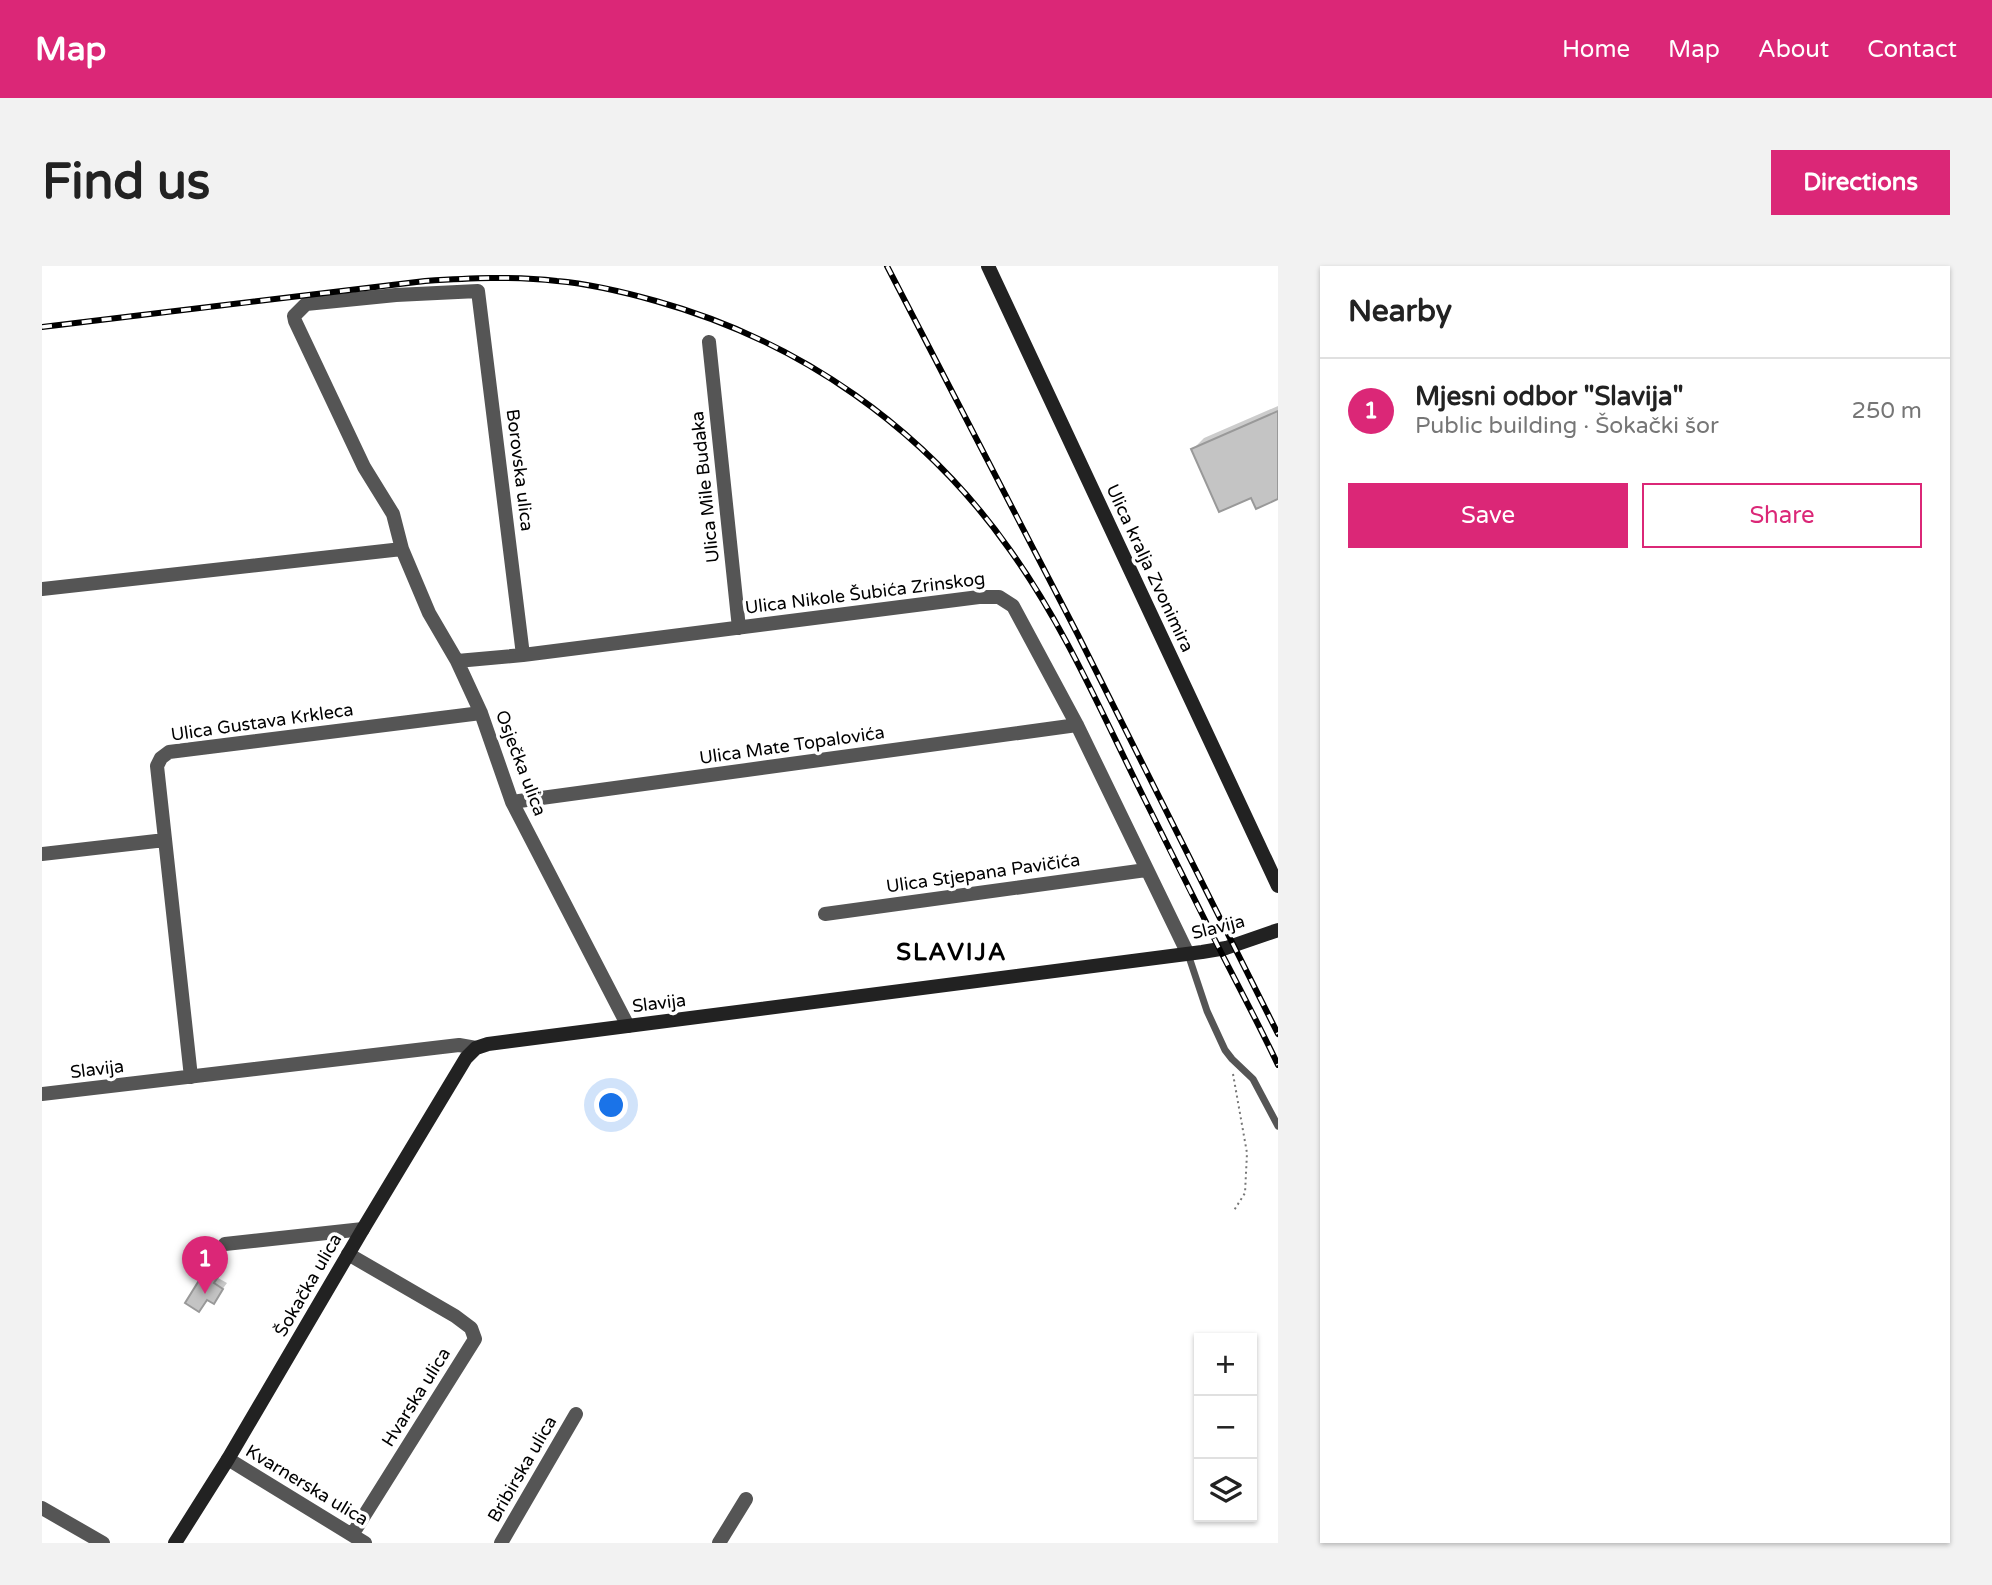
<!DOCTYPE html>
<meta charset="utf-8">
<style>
body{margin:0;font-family:"Varela Round",sans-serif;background:#f2f2f2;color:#222}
.controls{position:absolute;right:21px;bottom:21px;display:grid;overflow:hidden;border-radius:0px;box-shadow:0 2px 5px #0004}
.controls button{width:63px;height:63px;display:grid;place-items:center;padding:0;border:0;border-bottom:2px solid #e0e0e0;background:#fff;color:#222;font:35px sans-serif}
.you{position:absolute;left:570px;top:840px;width:24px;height:24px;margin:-18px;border:5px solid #fff;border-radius:50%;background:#1a73e8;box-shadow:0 0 0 10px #1a73e833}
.badge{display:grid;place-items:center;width:46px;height:46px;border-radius:50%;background:#db2777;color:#fff;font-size:23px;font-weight:700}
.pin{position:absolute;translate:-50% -58px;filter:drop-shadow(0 2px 4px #0008)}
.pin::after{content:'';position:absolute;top:37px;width:24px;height:21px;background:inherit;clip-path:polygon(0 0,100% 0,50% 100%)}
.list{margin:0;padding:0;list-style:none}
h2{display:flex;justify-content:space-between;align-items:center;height:91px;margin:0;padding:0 28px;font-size:30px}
h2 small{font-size:23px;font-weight:400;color:#767676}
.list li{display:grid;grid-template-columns:46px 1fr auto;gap:21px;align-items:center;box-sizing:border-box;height:105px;padding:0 28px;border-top:2px solid #e0e0e0}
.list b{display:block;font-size:26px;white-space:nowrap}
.list p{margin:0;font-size:23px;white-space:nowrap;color:#767676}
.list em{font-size:23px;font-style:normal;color:#767676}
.actions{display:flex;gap:14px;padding:21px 28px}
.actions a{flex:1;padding:16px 0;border:2px solid #db2777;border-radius:0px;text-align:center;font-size:24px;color:#db2777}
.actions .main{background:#db2777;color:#fff}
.icon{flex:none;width:38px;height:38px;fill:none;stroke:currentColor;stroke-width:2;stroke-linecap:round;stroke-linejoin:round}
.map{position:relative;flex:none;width:1236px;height:1277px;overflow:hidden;border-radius:0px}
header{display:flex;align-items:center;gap:42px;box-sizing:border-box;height:98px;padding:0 35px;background:#db2777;color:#fff}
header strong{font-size:33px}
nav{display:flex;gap:38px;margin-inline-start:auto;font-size:24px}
.intro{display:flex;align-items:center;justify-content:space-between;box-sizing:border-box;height:168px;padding:0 42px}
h1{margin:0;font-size:49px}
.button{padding:18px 32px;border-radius:0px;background:#db2777;color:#fff;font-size:24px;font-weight:700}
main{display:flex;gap:42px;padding:0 42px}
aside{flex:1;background:#fff;border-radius:0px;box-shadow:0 2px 5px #0004}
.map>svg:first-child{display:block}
.shadow{fill:#0003}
.building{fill:#c4c4c4;stroke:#999;stroke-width:2}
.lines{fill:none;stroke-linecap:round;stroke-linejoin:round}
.path{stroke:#777;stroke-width:2;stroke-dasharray:2 3.5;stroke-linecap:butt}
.lane{stroke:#555;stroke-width:7}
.street{stroke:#555;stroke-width:14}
.secondary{stroke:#222;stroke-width:14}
.rail-casing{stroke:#000;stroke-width:6}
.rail{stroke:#fff;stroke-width:3.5;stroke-dasharray:10;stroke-linecap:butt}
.labels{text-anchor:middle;stroke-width:7;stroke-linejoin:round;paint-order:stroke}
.street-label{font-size:18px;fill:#000;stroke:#fff}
.district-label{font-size:24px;font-weight:bold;letter-spacing:2px;fill:#000;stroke:#fff}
</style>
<header>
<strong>Map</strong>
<nav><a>Home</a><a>Map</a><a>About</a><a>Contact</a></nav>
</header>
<div class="intro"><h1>Find us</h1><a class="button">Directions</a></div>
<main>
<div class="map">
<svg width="1236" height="1277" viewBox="0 0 1236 1277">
<rect width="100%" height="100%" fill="#fff"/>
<path class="shadow" d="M1236,140v92l-26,-2 -59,-47 11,-11z
M172,996l10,7 -6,9 9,5 -14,19 -5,-3 -9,11 10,-42z"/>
<path class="building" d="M1236,145v88l-22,10 -5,-11 -32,14 -28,-63z
M166,1000l12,8 -6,9 9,6 -9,15 -7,-4 -8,12 -14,-9z"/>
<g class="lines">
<path class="path" d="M1191,808l14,79 -2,40 -12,19"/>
<path class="lane" d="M1146,688l19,57 18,39 7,9 21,20 25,47"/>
<path class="street" d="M667,76l30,286
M0,323l360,-40
M481,389l-45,-364 -82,4 -90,9 -12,12 1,5 69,146 29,47 9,35 27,64 28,48 24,52 31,89 116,224
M415,395l66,-6 456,-58h20l14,9 64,119 111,229
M470,536l565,-77
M0,588l123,-14
M783,648l321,-44
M149,811l-34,-311 4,-8 8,-6 312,-39
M0,828l417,-49 17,3
M183,978l138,-15
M306,988l107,62 16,12 4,11 -123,196
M186,1193l137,84
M0,1242l61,35
M459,1277l75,-129
M677,1277l27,-44"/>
<path class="secondary" d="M946,0l290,620
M133,1277l53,-84 135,-230 103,-171 10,-10 12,-4 714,-92 24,-4 52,-18"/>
<g class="rail-casing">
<path id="rail" d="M845,0l191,369 200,399
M0,61l383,-46c45,-3 88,-5 132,0 34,3 67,11 99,20 144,40 268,127 354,249 55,77 93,166 135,250 26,52 52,105 79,158 18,35 37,71 54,107"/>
</g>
<use href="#rail" class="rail"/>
</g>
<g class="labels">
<g class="street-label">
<text transform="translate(478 204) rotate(83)" y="6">Borovska ulica</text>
<text transform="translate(663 221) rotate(-96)" y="6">Ulica Mile Budaka</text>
<text transform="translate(1108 302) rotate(65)" y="6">Ulica kralja Zvonimira</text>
<text transform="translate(823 327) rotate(-7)" y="6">Ulica Nikole Šubića Zrinskog</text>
<text transform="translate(220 456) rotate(-8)" y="6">Ulica Gustava Krkleca</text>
<text transform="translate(750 479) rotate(-8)" y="6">Ulica Mate Topalovića</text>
<text transform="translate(479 497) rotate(69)" y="6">Osječka ulica</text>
<text transform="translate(941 607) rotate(-8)" y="6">Ulica Stjepana Pavičića</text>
<text transform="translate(1176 661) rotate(-14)" y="6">Slavija</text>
<text transform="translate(617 737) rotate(-7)" y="6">Slavija</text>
<text transform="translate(55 803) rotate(-7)" y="6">Slavija</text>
<text transform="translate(266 1019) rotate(-60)" y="6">Šokačka ulica</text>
<text transform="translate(374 1131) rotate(-58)" y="6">Hvarska ulica</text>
<text transform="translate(480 1203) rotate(-60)" y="6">Bribirska ulica</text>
<text transform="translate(265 1219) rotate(31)" y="6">Kvarnerska ulica</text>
</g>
<g class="district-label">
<text x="910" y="694">SLAVIJA</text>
</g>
</g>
</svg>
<div class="controls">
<button>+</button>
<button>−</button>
<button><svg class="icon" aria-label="layers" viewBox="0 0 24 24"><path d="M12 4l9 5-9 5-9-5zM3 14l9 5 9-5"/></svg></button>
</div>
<div class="you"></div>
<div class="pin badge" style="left:163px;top:1028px">1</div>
</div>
<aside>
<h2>Nearby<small></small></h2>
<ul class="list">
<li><span class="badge">1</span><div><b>Mjesni odbor &quot;Slavija&quot;</b><p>Public building · Šokački šor</p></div><em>250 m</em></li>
</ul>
<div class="actions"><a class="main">Save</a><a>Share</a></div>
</aside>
</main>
